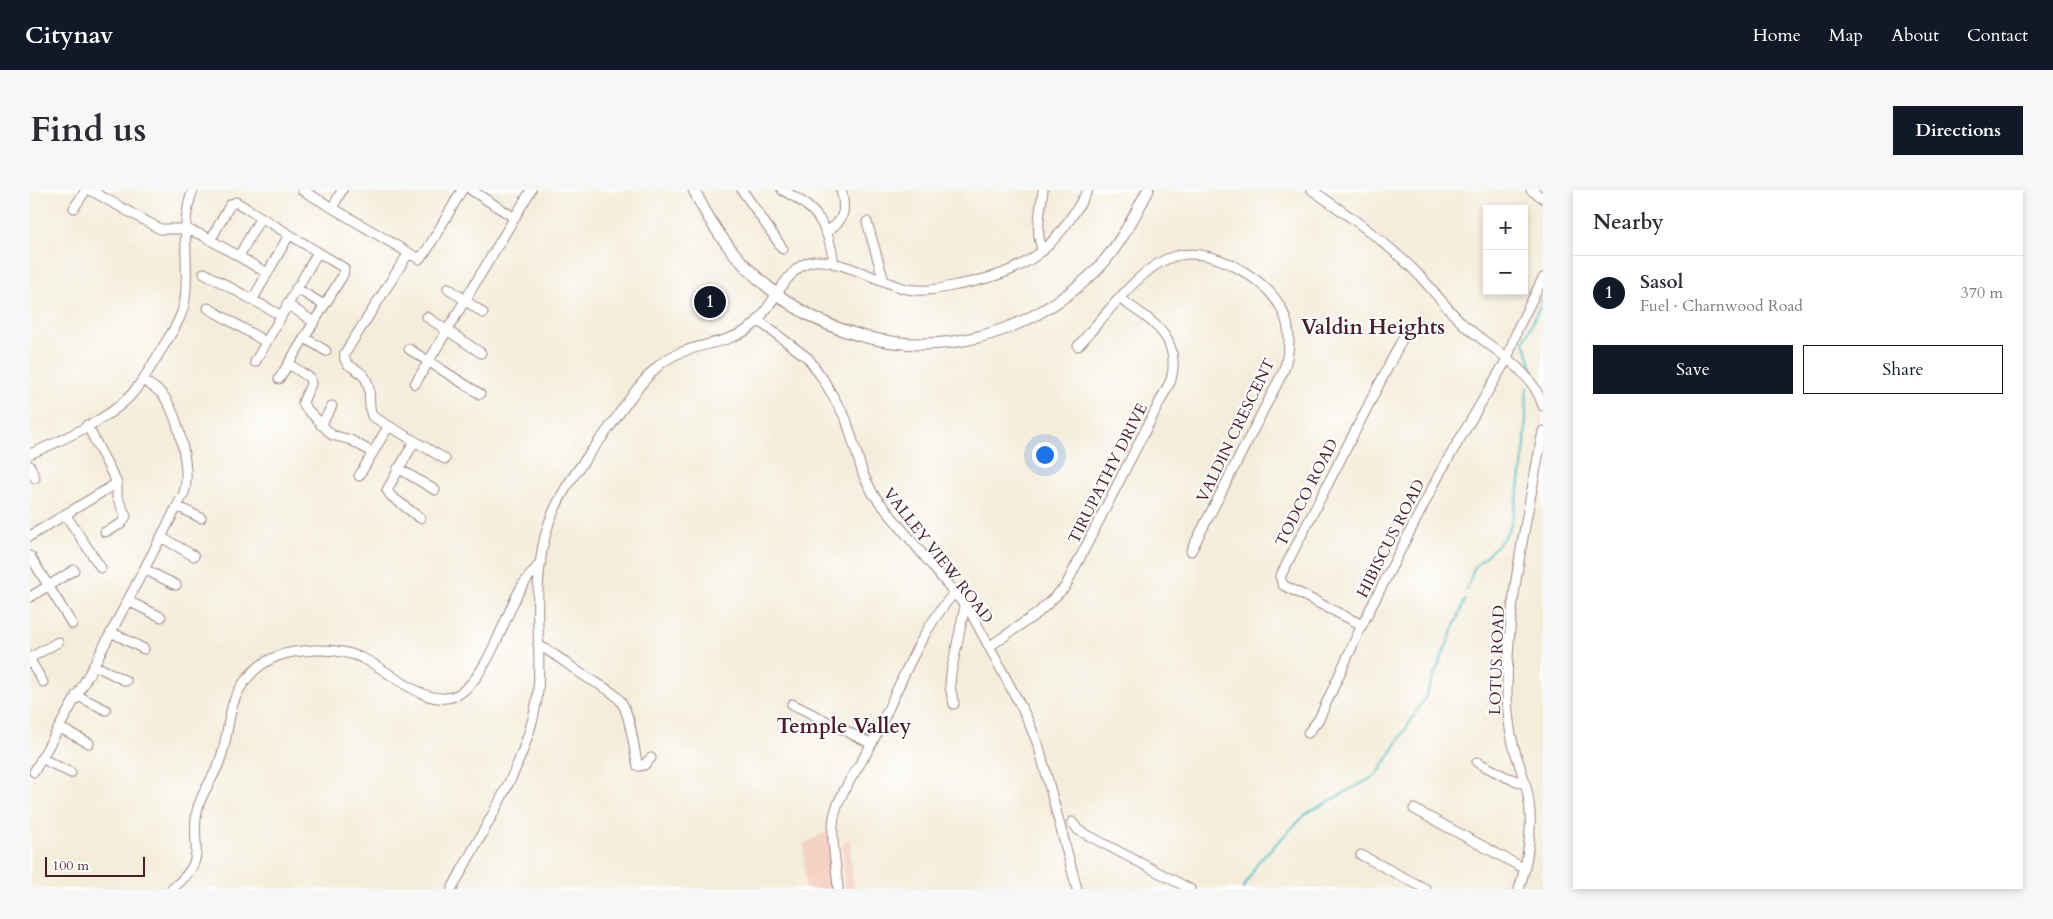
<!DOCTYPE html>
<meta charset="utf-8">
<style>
body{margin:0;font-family:Cardo,serif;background:#f7f7f7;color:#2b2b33}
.controls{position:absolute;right:15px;top:15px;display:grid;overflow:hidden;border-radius:0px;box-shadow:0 2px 8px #0003}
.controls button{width:45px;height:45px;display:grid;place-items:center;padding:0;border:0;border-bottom:1px solid #e1e1e2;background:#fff;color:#2b2b33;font:25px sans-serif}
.scale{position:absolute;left:15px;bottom:12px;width:100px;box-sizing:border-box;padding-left:5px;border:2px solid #4a1f2b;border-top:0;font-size:14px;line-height:18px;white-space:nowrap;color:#4a1f2b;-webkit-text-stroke:4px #fff;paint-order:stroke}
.you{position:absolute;left:1014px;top:264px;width:18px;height:18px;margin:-12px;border:4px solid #fff;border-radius:50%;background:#1a73e8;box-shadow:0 0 0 8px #1a73e833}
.badge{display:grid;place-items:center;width:32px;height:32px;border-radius:50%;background:#111827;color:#fff;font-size:16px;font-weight:700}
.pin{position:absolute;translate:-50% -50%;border:2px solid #fff;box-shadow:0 1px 5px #0006}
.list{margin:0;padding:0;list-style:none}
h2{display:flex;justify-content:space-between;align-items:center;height:65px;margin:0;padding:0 20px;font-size:21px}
h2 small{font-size:16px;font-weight:400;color:#7c7c81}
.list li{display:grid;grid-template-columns:32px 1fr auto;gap:15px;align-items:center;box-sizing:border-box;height:75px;padding:0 20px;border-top:1px solid #e1e1e2}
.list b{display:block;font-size:19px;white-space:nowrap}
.list p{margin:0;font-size:16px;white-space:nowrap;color:#7c7c81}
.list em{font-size:16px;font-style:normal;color:#7c7c81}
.actions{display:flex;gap:10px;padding:15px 20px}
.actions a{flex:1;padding:11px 0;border:1px solid #111827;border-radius:0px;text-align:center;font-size:18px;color:#111827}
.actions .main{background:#111827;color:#fff}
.map{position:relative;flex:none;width:1513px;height:699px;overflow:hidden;border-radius:0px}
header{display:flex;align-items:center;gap:30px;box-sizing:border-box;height:70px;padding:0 25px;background:#111827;color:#fff}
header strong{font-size:24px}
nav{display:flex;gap:28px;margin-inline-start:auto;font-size:18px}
.intro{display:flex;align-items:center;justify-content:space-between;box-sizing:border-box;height:120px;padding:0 30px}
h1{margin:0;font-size:35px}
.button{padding:12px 22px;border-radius:0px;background:#111827;color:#fff;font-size:18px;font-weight:700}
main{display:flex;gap:30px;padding:0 30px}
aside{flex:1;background:#fff;border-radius:0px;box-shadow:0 2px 8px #0003}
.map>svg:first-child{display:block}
.built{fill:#f6d1c5}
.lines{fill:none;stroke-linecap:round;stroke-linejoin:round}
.stream{stroke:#4dbcc4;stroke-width:2}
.minor-casing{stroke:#9f8682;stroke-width:11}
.major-casing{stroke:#9f8682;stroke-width:13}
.minor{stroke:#fff;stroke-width:9}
.major{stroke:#fff;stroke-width:11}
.labels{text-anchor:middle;stroke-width:4;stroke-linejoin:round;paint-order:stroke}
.street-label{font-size:16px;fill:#4a1f2b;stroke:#fff}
.district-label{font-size:21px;font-weight:bold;fill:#4a1f2b;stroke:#fff}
</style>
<header>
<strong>Citynav</strong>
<nav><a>Home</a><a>Map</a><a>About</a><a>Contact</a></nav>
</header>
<div class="intro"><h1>Find us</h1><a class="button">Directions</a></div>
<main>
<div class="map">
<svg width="1513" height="699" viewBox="0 0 1513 699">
<rect width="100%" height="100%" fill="#fff"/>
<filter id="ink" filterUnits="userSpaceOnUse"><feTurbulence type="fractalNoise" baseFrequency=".02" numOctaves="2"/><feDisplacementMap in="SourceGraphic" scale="10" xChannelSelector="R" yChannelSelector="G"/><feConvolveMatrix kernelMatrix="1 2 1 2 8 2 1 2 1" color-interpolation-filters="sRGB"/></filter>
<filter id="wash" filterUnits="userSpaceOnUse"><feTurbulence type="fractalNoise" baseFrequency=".0096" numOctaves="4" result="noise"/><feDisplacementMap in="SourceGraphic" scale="20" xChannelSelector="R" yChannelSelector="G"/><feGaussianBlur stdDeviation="1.12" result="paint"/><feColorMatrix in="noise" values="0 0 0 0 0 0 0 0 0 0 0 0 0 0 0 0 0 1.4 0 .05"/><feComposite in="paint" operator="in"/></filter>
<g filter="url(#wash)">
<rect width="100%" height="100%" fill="#f4edda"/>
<path class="built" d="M805,637l1,62h-31l-1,-45z
M819,649l5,50h-10l-1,-46z"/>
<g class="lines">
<path class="stream" d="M1505,188l-11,-37 19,-42
M1437,400l7,-22 28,-28 8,-12 9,-39 6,-45 2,-57
M1213,699l15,-27 49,-49 70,-38 48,-77 40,-98"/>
</g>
</g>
<g filter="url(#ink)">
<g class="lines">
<g class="minor-casing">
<path id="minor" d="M60,0l70,39h26l16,6 65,38
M272,0l117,69 8,-9 35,-60
M441,0l44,28
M712,0l41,59
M752,0c35,17 47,36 52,74
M1013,0c-2,20 -9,43 0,61
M1282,0c36,25 73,51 104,82 16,16 29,35 46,51 27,25 70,45 81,83
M1501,0l12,8
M303,17l9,-17
M44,18l12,-18
M837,32l17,59
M797,41c18,-10 19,-22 14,-41
M181,49l19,-34 6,-3 108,66 -1,7 -64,104
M378,64l-63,99c-3,14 12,14 19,23 9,13 3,27 8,40l73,43
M209,66l22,-39
M174,83l76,42
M266,98l28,17
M418,98l35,25
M223,109l36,-64
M257,114l27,18
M178,118l58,34
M397,127l54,36
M729,131l49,37 15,21 23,40 17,55 10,20 98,119 55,103 13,31 38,142
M275,148l21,13
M1048,156c23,-25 58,-74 89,-87 21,-9 45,-4 65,6 45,23 69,56 51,107l-92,179
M379,159l71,45
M225,172l63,-110
M259,174l21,14 1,6 -8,18 2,5 27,28 19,5 22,13
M385,194l116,-194
M57,235l30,58v14l9,19 -5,8 -16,8
M291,235l11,-19
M384,252l-27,48 4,6 29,22
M0,264c27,-11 80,-36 99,-57 14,-14 23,-33 34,-50 9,-15 20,-30 22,-48 5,-36 -6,-75 8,-109
M0,276l5,12
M368,278l37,22
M329,286l29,-49
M147,316l24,12
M35,324l36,54
M0,346l87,-53
M131,347l33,19
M0,366l42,68
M114,379l32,16
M0,407l44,-27
M98,411l33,16
M1332,435l-79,-40 -3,-8 125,-243
M81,442l33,17
M508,455c16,8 28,18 42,28 14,10 35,17 43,32 9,17 10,42 15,61l6,-1 7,-7
M960,456l48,-33 27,-26 106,-207c11,-43 -20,-60 -51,-81
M0,468l28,-16
M0,470l13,22
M64,475l32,16
M46,505l30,15
M762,514l80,40
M924,514l-4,-17 1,-14 14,-67
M30,538l29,15
M1278,543l11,-14 43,-94 79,-154 66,-112 11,-31 25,-50
M13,569l28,14
M1447,572l29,15 19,7
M4,582l60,-107 90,-172c7,-23 -6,-80 -22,-99 -5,-5 -13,-10 -19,-14
M1384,619l111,60
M1042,632l6,8 112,59
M1331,665l65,34
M142,699c38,-32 18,-39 25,-78 3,-16 16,-32 22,-48 14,-36 4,-63 36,-93 13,-12 30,-18 48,-19 19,-2 41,-1 59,7 27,11 64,52 95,37 28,-14 47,-75 61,-102 6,-11 14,-21 23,-30
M422,699c31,-61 73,-120 85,-189 5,-37 -1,-74 1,-110 1,-16 2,-33 6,-49 9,-44 39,-78 65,-113 15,-21 29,-43 47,-60 26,-26 67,-20 95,-41 21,-16 35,-63 63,-66 24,-2 65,20 89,27 18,5 36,1 54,-3 70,-13 96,-33 131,-95
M808,699c-1,-23 -8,-49 -4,-72 5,-25 27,-52 38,-74 26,-51 44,-106 82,-150
M1489,699c8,-24 14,-61 10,-87 -2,-19 -11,-39 -16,-58 -4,-17 -6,-35 -6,-53 0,-88 20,-173 36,-260"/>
</g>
<g class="major-casing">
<path id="major" d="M664,0c74,158 261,207 395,87 26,-23 43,-56 59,-87"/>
</g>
<use href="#minor" class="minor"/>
<use href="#major" class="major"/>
</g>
</g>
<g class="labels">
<g class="street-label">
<text transform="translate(1205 240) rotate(-64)" y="6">VALDIN CRESCENT</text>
<text transform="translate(1077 283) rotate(-63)" y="6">TIRUPATHY DRIVE</text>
<text transform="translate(1276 302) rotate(-63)" y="6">TODCO ROAD</text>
<text transform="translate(1360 348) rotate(-63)" y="6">HIBISCUS ROAD</text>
<text transform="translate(909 365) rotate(52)" y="6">VALLEY VIEW ROAD</text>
<text transform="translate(1466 470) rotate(-88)" y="6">LOTUS ROAD</text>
</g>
<g class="district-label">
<text x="1343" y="144">Valdin Heights</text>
<text x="814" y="543">Temple Valley</text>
</g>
</g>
</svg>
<div class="controls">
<button>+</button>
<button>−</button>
</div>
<div class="scale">100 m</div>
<div class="you"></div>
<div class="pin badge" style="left:680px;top:112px">1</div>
</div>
<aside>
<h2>Nearby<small></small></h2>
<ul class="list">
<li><span class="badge">1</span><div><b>Sasol</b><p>Fuel · Charnwood Road</p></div><em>370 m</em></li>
</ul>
<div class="actions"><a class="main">Save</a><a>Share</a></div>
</aside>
</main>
